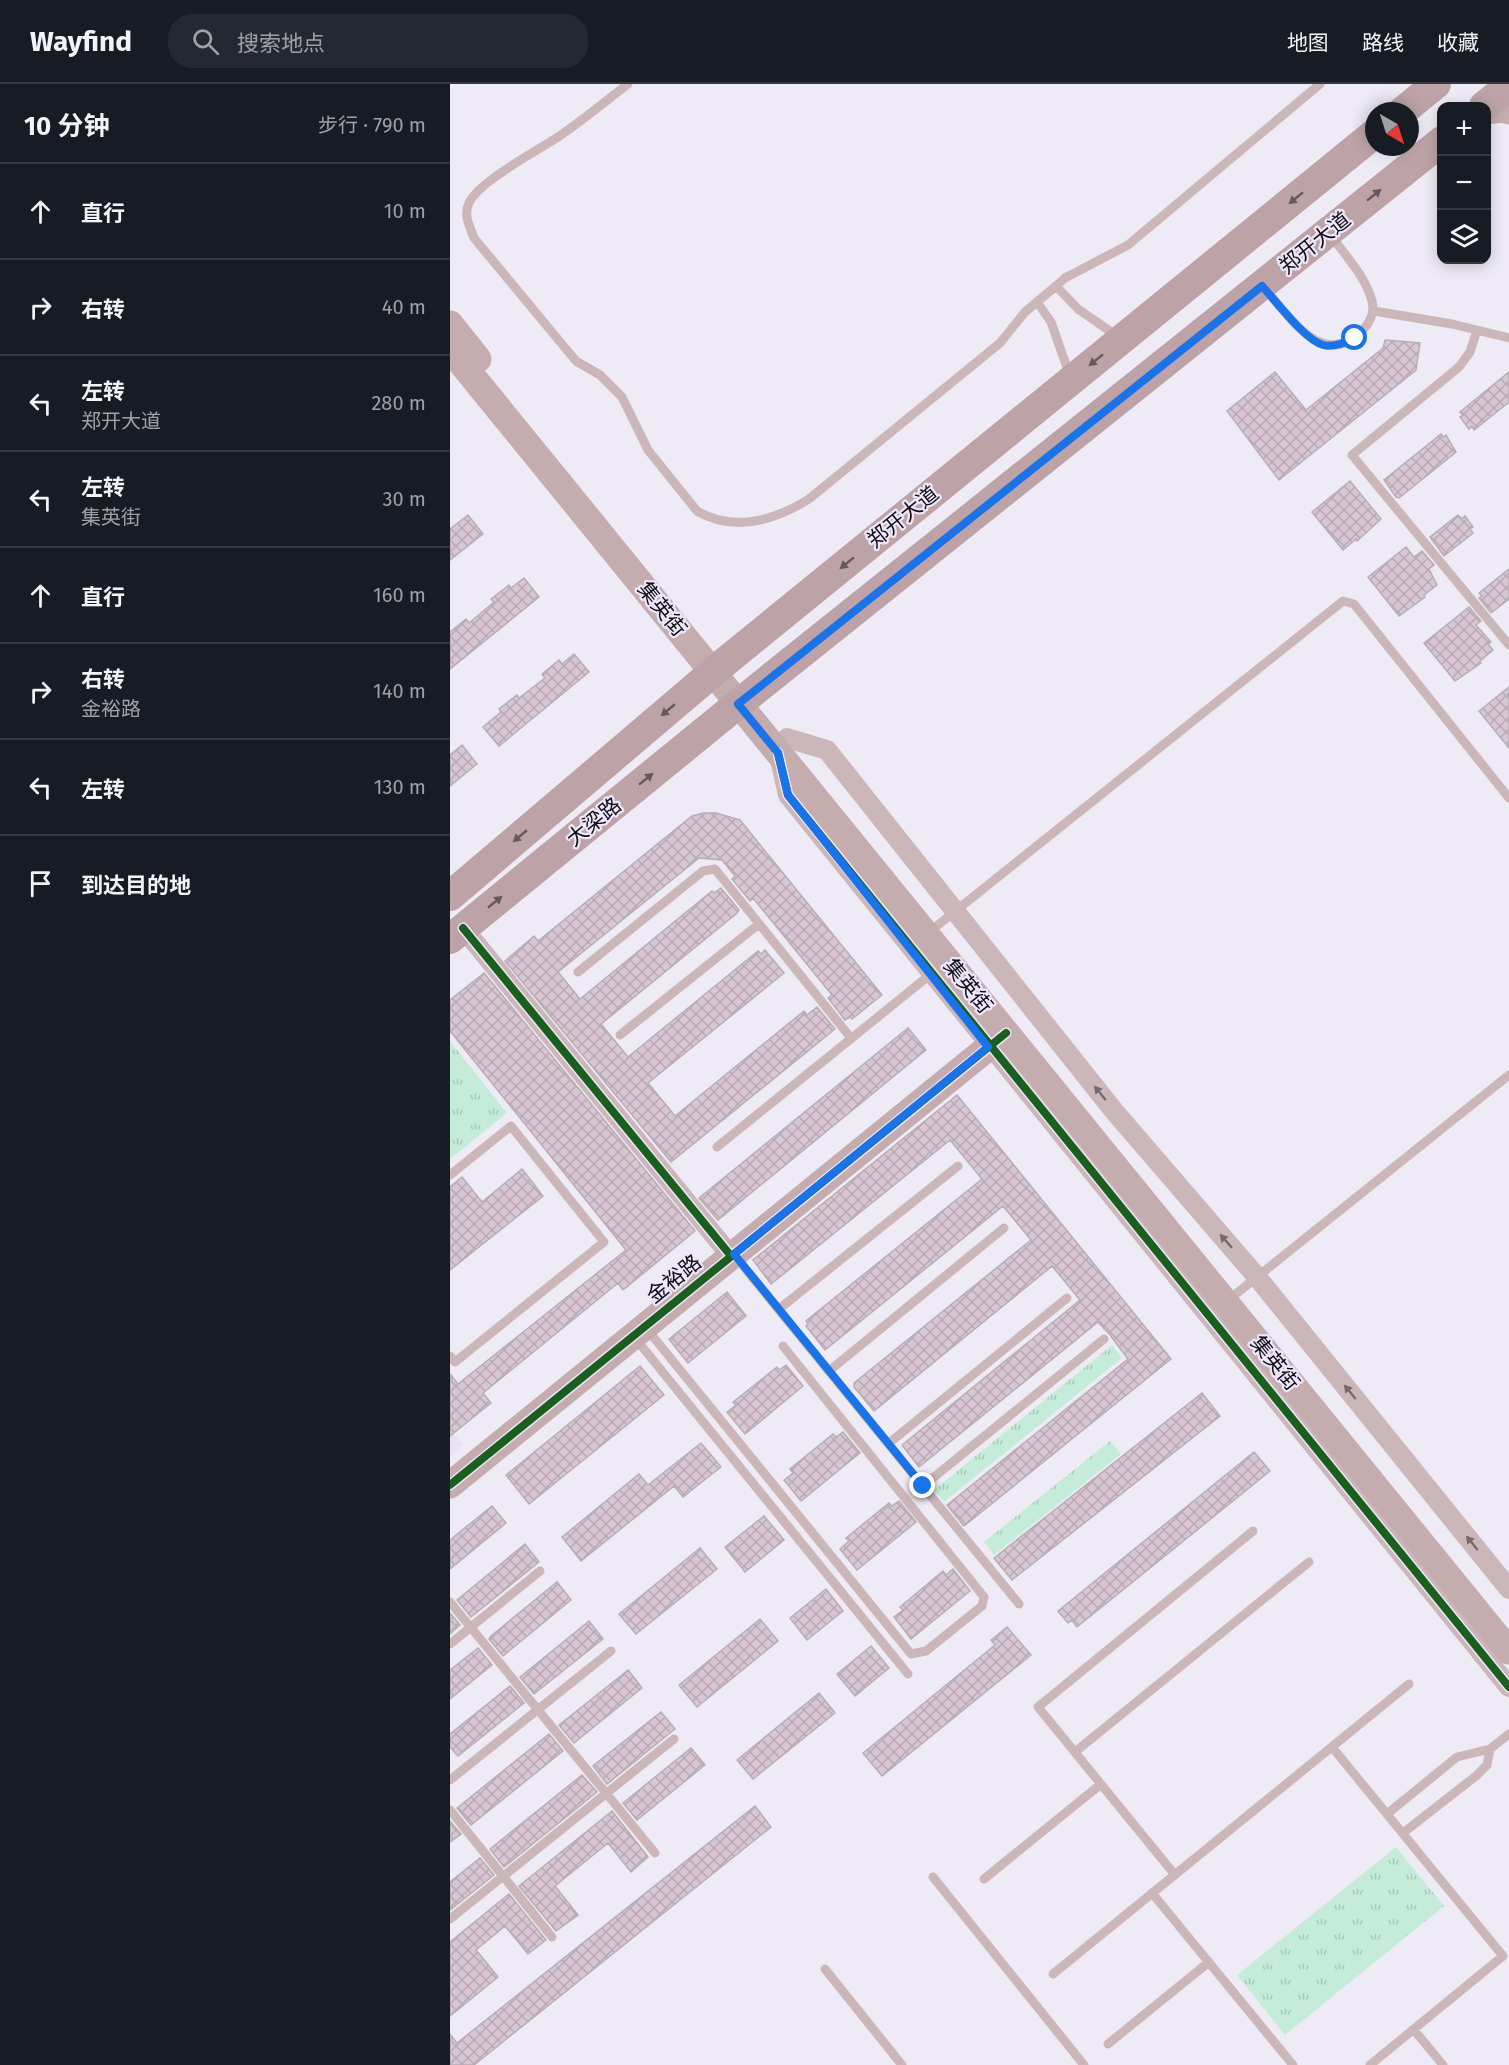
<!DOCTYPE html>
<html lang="zh">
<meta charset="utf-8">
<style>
body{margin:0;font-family:"Fira Sans","Noto Sans SC",sans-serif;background:#242831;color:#f1f3f6}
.controls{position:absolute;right:18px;top:18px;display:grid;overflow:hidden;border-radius:12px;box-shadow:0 3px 15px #0003}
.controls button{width:54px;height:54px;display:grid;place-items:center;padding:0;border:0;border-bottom:2px solid #363941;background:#171b24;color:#f1f3f6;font:30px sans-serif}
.compass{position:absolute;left:915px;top:18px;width:54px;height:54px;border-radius:50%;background:#171b24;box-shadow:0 3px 15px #0003;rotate:141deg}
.stop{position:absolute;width:18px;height:18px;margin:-14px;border:4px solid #1a73e8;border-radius:50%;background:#fff}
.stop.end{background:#1a73e8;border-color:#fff;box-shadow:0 2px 6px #0008}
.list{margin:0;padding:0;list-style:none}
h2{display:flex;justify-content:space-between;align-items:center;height:78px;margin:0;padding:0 24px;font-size:26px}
h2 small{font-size:20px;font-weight:400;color:#9ea1a6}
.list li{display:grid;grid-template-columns:39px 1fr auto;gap:18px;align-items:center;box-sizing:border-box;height:96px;padding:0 24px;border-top:2px solid #363941}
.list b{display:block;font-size:22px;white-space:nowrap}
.list p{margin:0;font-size:20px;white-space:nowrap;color:#9ea1a6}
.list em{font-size:20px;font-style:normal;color:#9ea1a6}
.icon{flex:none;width:33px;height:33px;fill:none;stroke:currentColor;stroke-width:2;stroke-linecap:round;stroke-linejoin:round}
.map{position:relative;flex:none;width:1059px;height:1981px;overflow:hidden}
header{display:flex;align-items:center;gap:36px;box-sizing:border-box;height:84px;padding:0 30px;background:#171b24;border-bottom:2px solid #363941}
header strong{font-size:28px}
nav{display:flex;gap:33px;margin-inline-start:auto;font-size:21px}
.search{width:420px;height:54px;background:#242831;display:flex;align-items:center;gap:15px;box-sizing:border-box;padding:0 21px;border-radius:24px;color:#9ea1a6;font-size:22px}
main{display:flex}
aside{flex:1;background:#171b24}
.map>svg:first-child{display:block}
.built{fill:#e8e1f5}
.grass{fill:url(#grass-tufts)}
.building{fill:url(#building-cross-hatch);stroke:#b5afb6;stroke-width:1.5}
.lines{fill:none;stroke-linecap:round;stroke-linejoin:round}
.lane{stroke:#cbb7ba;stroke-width:9}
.street{stroke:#cbb7ba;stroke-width:20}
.secondary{stroke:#c4acaf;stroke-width:27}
.primary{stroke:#bda3a7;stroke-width:30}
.cycleway-casing{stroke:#eee6fb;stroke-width:11}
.cycleway{stroke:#1b5e20;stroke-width:8}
.oneway{fill:#66585d}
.oneway2{fill:#766a6f}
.route{stroke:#1a73e8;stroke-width:8}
.labels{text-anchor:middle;stroke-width:4.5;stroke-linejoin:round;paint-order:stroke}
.street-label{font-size:21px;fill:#0f0c13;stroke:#eee6fb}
</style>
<header>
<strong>Wayfind</strong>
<div class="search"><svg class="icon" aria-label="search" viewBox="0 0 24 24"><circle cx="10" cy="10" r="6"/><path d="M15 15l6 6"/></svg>搜索地点</div>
<nav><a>地图</a><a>路线</a><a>收藏</a></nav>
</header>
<main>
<aside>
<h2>10 分钟<small>步行 · 790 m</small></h2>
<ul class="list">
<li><svg class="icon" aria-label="ahead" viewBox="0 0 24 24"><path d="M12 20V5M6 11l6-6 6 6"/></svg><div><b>直行</b></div><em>10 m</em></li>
<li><svg class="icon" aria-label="right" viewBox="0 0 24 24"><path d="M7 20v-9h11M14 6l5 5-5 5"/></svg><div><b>右转</b></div><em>40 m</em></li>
<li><svg class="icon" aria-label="left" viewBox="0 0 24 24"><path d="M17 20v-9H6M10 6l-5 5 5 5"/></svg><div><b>左转</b><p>郑开大道</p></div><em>280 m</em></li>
<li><svg class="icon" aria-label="left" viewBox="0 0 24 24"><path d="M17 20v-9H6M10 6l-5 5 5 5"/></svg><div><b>左转</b><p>集英街</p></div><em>30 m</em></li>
<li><svg class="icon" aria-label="ahead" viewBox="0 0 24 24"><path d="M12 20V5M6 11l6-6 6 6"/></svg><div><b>直行</b></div><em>160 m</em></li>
<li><svg class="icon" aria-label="right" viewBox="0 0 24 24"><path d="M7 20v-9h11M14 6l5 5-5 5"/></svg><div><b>右转</b><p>金裕路</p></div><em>140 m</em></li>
<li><svg class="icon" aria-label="left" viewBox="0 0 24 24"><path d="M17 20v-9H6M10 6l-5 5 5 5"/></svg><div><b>左转</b></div><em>130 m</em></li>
<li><svg class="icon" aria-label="arrive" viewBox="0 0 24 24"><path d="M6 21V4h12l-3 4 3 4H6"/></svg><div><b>到达目的地</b></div></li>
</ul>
</aside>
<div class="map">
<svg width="1059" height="1981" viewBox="0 0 1059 1981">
<defs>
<pattern id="grass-tufts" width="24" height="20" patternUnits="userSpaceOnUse" patternTransform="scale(1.5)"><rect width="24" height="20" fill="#c5ecda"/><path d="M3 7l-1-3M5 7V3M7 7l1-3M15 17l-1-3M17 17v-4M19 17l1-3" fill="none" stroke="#a8c9ba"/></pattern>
<pattern id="building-cross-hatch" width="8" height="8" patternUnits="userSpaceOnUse" patternTransform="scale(1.5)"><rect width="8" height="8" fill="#d9c6d3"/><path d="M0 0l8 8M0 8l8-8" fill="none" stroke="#b9a9b4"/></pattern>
</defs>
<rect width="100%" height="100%" fill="#efebf6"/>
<path class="built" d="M0,1345l13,16 -13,11z"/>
<path class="grass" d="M0,957l57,72 -56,45h-1z
M662,1261l10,13 -178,144 -10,-12z
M660,1357l11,13 -127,101 -10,-13z
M946,1763l48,59 -159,129 -48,-60z"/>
<path class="building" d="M935,256l35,3 -4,27 -137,110 -52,-69 48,-39 31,38 77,-62z
M1059,288v30l-35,28 -2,-4 -3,3 -9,-12 3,-2 -3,-3z
M991,350l3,3 2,-2 10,17 -57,46 -3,-1 -12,-17z
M900,397l31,38 -24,22 -1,-2 -13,11 -31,-38z
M18,431l15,19 -33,26v-31z
M1008,431l4,4 3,-3 8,11 -3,2 3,4 -29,23 -14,-19z
M956,463l8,10 8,-6 12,14 -5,4 8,16 -13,10 1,2 -26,19 -31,-39z
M1059,485v30l-18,14 -12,-15 3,-2 -3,-3z
M74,494l15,19 -89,72v-37l16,-13 3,4 25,-21 -3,-3 18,-14 2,3z
M1019,523l12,14 -5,4 15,17 -3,2 5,6 -13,11 1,2 -26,18 -31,-38z
M124,570l15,18 -90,74 -16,-19 18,-15 -2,-3 18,-14 2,3 26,-20 -3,-4 17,-14 3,4z
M1059,603v61l-30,-37z
M12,661l15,19 -27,22v-31z
M253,729h13l24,7 142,175 -30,24 -2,-2 -5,3 -17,-22 4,-3 -79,-97 -3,3 -18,-22 3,-3 -13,-16 -23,-2 -141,114 22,27 132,-108 2,2 7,-5 18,22 -3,4 -135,110 27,33 130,-106 3,3 4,-4 19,23 -136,110 27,33 129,-105 3,4 10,-8 18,22 -164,133 -166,-201 29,-25 4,5 154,-125z
M34,889l211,258 -72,59 -5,-7 -135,110 8,10 -41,33v-62l8,10 168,-134 -176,-219v-31z
M458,944l18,22 -208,170 -19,-22z
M507,1011l214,264 -207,167 -17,-21 181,-146 -18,-24 -12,-13 -179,145 -17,-22 178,-145 -28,-34 -178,145 -20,-24v-4l177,-143 -28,-34 -178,144 -19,-24 2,-2 -2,-3 176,-142 -32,-39 -179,144 -18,-24z
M72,1085l21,27 -93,74v-83l12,-10 20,25z
M277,1208l19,24 -58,47 -19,-24z
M336,1281l17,21 -58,48 -18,-22 9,-7 -3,-3 44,-35 2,3z
M190,1282l24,29 -135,109 -23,-29z
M752,1309l18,23 -208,164 -18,-22z
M393,1348l17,21 -59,48 -17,-21 9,-7 -3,-4 43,-35 3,3z
M251,1359l20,24 -38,30 -9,-11 -93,75 -19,-24 77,-63 9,11z
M804,1368l16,19 -193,156 -5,-7 -4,3 -10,-12z
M449,1417l17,21 -59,48 -17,-21 9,-8 -3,-3 43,-35 3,3z
M42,1422l14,17 -56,46v-29z
M314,1432l20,24 -39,32 -20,-25z
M75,1460l14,18 -68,55 -14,-17z
M250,1464l17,21 -81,65 -17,-20z
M503,1485l17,22 -59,48 -17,-22 9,-7 -3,-3 43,-36 3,4z
M107,1498l14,18 -68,56 -14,-17 2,-3z
M376,1505l17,22 -36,29 -17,-22z
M0,1529l10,12 -10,9z
M310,1535l18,22 -81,66 -18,-22z
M139,1537l14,18 -69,55 -14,-17z
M557,1543l24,28 -149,121 -19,-23 132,-108 -4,-5z
M421,1562l18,22 -34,28 -18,-22z
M28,1564l14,17 -42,34v-29z
M178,1586l14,18 -68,55 -15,-18z
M60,1602l14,17 -66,53 -8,-9v-13z
M369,1609l16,20 -82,66 -16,-19z
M211,1628l14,17 -68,55 -14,-18z
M99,1650l14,17 -92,74 -14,-17z
M241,1664l14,17 -68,55 -14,-17z
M132,1691l15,17 -93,75 -14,-18z
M305,1722l16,21 -297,238h-24v-31l7,9z
M162,1727l36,46 -17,15 -23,-29 -53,43 23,29 -22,16 -37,-45z
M0,1737l11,13 -11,8z
M30,1774l14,17 -44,35v-28z
M59,1810l37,46 -18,14 -23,-28 -29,24 22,27 -48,39v-74z"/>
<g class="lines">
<path class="lane" d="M178,0c-22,17 -44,35 -67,51 -22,15 -82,46 -92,68 -6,12 1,24 5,35l102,123 24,14 22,22 26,53 49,61c38,22 78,9 112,-12l191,-156 25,-31 31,-26 9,-8 63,-33 192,-161
M606,202l22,23 39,27
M815,205c26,29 58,82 98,41 8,-9 12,-18 9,-29 -6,-24 -28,-47 -42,-67
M587,218l14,20 19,54
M924,227l78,13 57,14
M1027,246l-7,22 -11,15 -107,88 157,190
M488,841l405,-324 11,3 155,194
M128,888l125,-101 12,-2 136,169
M170,951l139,-111
M267,1063l214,-173
M0,1091l61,-49 93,116 -149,120 -5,-6
M284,1171l285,349
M787,1209l272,-218
M329,1225l179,-143
M196,1244l265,326 15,-3 56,-45 2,-9 -201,-251
M185,1254l273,336
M379,1287l175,-143
M438,1360l179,-146
M473,1402l181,-147
M0,1518l205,251
M0,1560l90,-73
M882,1663l171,209 -133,109
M625,1668l234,-190
M0,1696l161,-129
M0,1726l102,127
M937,1730l70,-57 33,-8 19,-15
M953,1749l73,-57 11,-11 3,-16
M725,1791l-137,-168 215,-176
M483,1793l151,188
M534,1795l117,-95
M702,1809l141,172
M0,1835l224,-180
M375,1885l77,96
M603,1890l356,-290
M964,1946l29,35
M658,1960l101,-82"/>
<path class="street" d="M337,654l40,12 287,361 143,166 252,312
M329,671l9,40 721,892
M13,844l268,328"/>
<path class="secondary" d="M1036,27l15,-2 8,2
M0,240l28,35
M0,265l1059,1302
M0,1401l556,-452"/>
<path class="primary" d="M1034,22l25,-20
M953,27l33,-27
M0,812l275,-234 649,-528
M0,855l288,-235 704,-563"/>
<g class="cycleway-casing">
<path id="cycleway" d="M328,669l10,42 721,892
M13,844l268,328
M0,1401l556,-452"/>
</g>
<use href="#cycleway" class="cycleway"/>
</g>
<defs><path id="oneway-solid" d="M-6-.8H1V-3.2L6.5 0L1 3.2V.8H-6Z" transform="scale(1.5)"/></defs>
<g class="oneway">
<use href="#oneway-solid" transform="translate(924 111) rotate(-39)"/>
<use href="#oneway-solid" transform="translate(846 114) rotate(141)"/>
<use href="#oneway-solid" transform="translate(646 276) rotate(141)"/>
<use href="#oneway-solid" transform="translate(397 479) rotate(141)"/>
<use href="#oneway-solid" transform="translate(218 626) rotate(140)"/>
<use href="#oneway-solid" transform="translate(196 695) rotate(-39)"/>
<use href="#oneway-solid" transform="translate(70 752) rotate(140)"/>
<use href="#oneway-solid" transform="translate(45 818) rotate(-39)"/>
</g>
<g class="oneway2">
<use href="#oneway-solid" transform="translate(650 1009) rotate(-129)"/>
<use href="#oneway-solid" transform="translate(776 1157) rotate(-131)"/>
<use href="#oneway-solid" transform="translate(900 1308) rotate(-129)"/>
<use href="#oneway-solid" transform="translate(1022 1459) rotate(-129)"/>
</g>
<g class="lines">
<path class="route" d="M473,1402l-189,-232 254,-207 -200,-252 -10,-42 -40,-49 524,-418c14,15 43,54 61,59 11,3 23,-3 32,-7"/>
</g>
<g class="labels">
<g class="street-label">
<text transform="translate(865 159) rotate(-39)" y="7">郑开大道</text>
<text transform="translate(453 433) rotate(-39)" y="7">郑开大道</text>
<text transform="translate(212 525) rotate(51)" y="7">集英街</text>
<text transform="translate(144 738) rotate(-39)" y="7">大梁路</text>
<text transform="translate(518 902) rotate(51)" y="7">集英街</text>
<text transform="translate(224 1195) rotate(-39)" y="7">金裕路</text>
<text transform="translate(825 1279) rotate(51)" y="7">集英街</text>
</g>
</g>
</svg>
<div class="controls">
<button>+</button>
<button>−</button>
<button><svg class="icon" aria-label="layers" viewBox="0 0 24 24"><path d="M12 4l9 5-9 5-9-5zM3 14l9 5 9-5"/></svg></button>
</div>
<svg class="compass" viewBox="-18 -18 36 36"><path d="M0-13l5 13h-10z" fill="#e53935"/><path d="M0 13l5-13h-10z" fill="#9ea1a6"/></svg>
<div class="stop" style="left:905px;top:254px"></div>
<div class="stop end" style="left:473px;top:1402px"></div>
</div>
</main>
